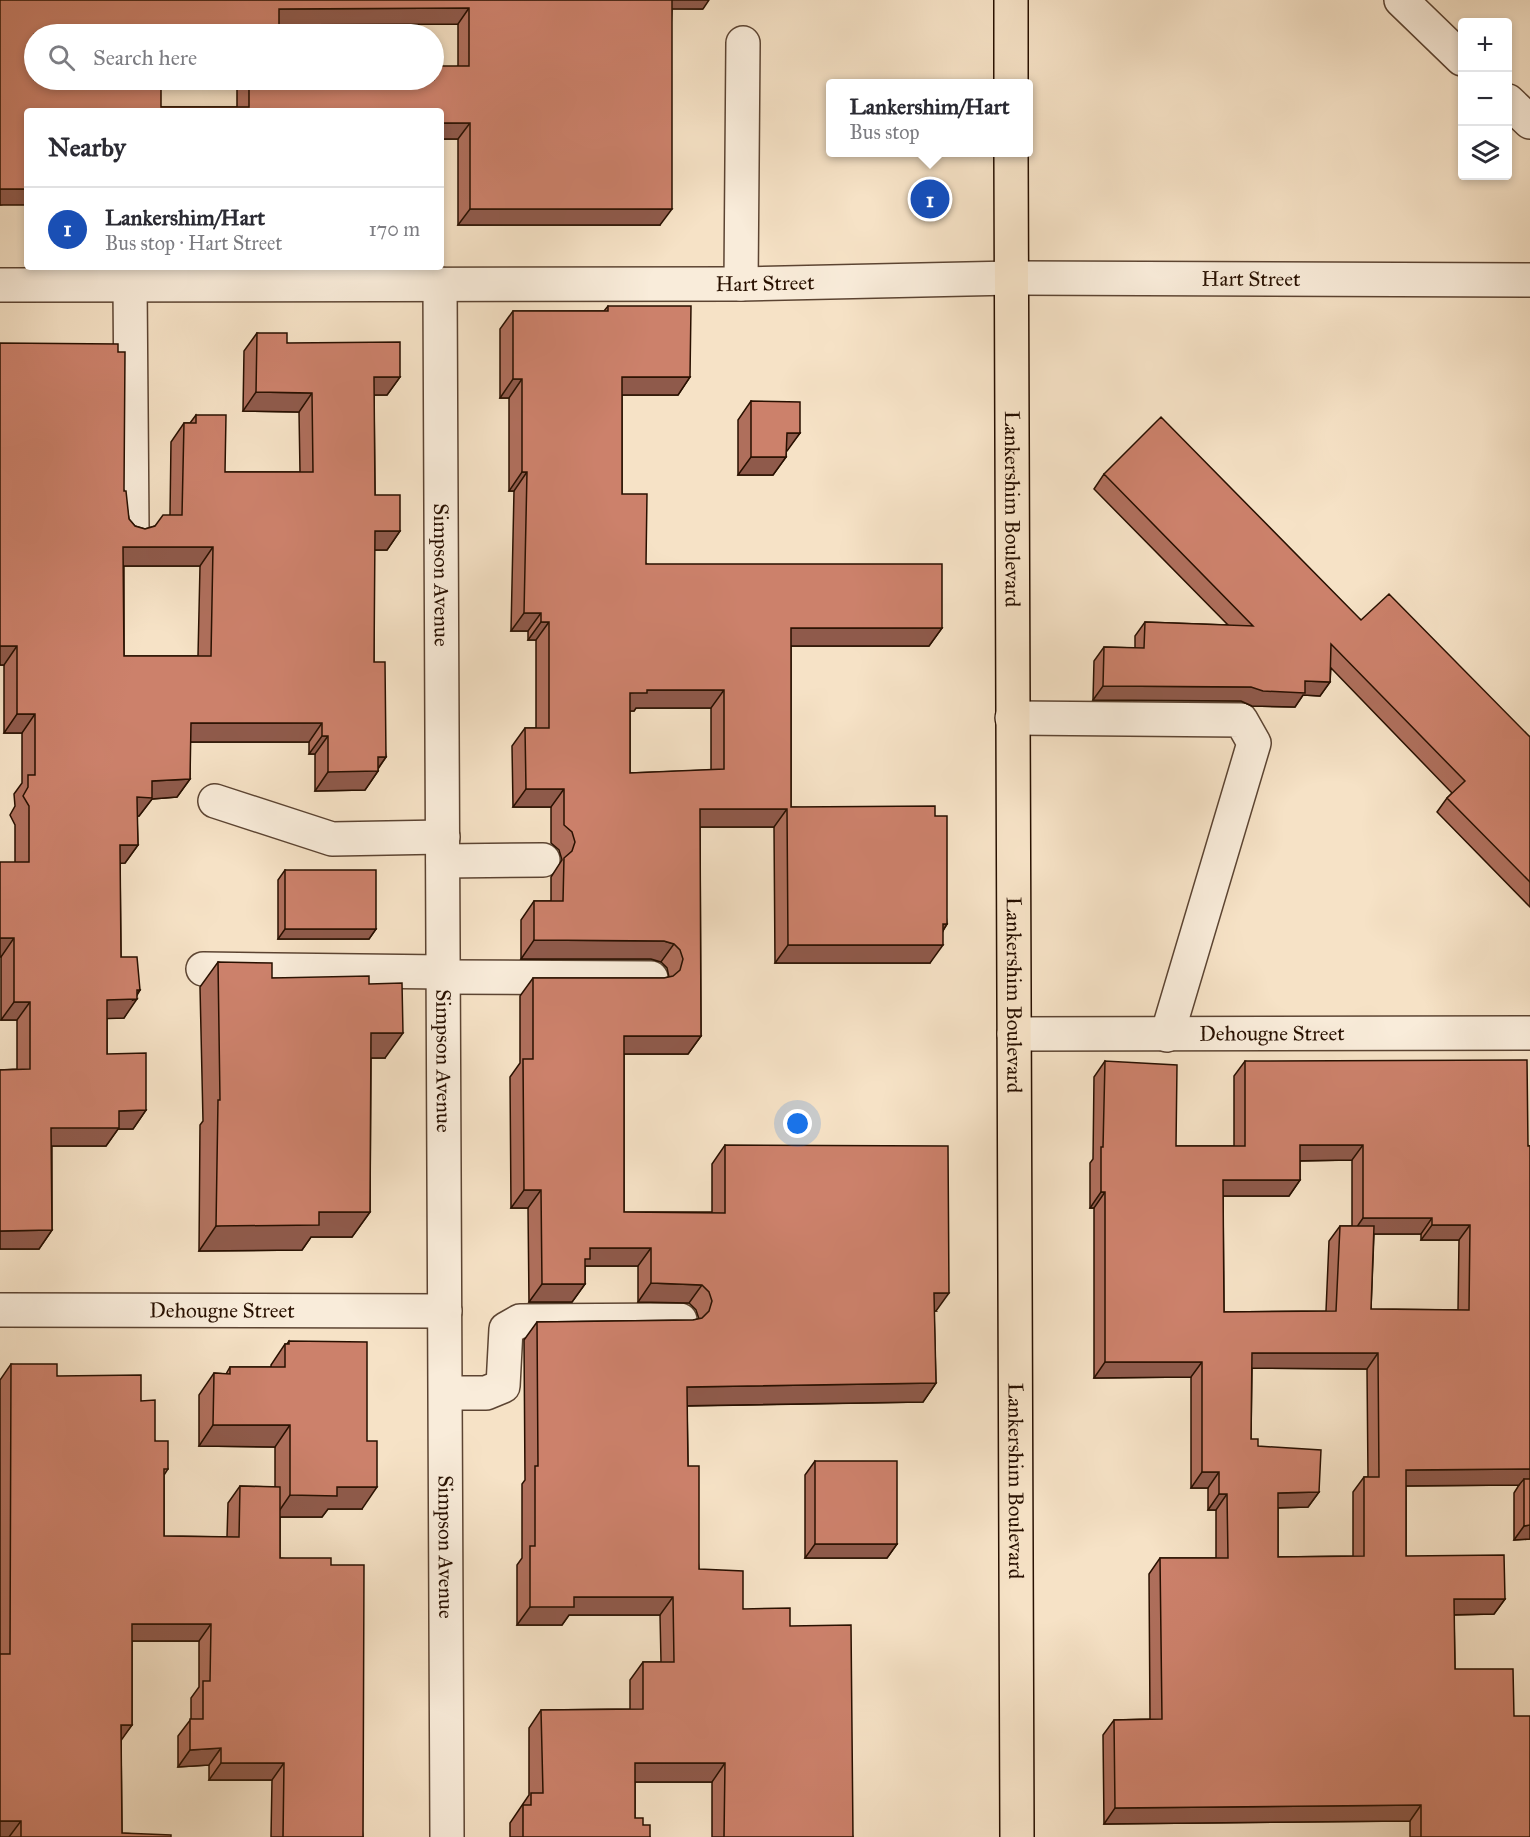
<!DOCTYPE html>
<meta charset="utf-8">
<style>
body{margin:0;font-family:"IM FELL Great Primer",serif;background:#f2f2f3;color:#2b2b33}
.controls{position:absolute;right:18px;top:18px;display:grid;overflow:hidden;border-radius:6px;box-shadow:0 3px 9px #0003}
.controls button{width:54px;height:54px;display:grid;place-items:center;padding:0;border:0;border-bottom:2px solid #e1e1e2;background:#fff;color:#2b2b33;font:30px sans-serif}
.you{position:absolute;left:798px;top:1124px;width:21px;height:21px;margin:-15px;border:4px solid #fff;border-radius:50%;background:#1a73e8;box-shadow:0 0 0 9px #1a73e833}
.badge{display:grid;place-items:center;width:39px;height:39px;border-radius:50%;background:#b45309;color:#fff;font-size:20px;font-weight:700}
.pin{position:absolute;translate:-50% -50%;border:3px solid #fff;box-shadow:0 2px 6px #0006}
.popup{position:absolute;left:826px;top:79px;width:207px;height:78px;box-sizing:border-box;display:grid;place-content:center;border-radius:6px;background:#fff;filter:drop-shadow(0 2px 4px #0005);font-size:20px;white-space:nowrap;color:#7c7c81}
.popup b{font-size:22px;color:#2b2b33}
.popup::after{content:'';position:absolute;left:50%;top:100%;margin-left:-12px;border:12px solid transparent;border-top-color:#fff}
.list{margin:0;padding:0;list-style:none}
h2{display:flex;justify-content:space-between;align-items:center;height:78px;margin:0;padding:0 24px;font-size:26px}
h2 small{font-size:20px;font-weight:400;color:#7c7c81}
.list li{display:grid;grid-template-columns:39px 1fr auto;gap:18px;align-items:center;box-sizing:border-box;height:84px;padding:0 24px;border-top:2px solid #e1e1e2}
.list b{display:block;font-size:22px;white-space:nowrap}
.list p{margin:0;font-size:20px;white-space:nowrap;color:#7c7c81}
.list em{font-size:20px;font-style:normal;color:#7c7c81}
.icon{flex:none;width:33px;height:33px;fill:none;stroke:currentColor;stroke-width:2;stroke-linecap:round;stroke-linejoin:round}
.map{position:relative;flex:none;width:1530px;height:1837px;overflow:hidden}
.search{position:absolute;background:#fff;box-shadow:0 3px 9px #0003;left:24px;top:24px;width:420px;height:66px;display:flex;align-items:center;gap:15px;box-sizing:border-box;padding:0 21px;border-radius:33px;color:#7c7c81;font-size:22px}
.panel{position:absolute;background:#fff;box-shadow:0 3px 9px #0003;left:24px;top:108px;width:420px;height:162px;border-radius:6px}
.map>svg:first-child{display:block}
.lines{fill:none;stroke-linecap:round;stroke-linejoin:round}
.minor-casing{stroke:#5c4432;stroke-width:36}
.major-casing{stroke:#281000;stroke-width:36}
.minor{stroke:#f9ecda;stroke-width:33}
.major{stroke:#f6e2c6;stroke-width:33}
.wall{fill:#af6f5c;stroke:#281000;stroke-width:1.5;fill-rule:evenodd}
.shaded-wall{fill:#8f5a4b;stroke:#281000;stroke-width:1.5}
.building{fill:#cc816b;stroke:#281000;stroke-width:1.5;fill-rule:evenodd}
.labels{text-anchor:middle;stroke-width:6;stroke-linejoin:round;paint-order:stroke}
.street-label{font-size:21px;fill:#281000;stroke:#f9ecda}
</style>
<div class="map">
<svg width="1530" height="1837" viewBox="0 0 1530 1837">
<rect width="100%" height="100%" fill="#f6e2c6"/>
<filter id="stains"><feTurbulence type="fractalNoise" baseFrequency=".00333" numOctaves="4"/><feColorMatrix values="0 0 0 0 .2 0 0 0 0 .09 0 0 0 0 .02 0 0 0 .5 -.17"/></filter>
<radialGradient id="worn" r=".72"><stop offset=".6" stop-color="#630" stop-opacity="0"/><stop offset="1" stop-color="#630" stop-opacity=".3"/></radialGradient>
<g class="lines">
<g class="minor-casing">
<g id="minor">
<path d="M1401,0l61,59"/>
<path d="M1508,101l22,21"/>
<path id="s1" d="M440,284l7,1553"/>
<path d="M741,284l2,-241"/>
<path id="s2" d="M0,285l741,-1 271,-6 518,2"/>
<path d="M130,285l2,244"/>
<path d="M1012,718l229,2 13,23 -87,292"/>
<path d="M215,801l117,38 111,-2"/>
<path d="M443,861l100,-1"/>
<path d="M203,969l241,3"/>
<path d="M444,977l207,1"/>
<path id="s3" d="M1014,1034l516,-1"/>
<path id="s4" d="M0,1310l445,1"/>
<path d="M446,1393h40l17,-7 3,-57 14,-8 160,-1"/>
</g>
</g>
<g class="major-casing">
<g id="major">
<path d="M1011,0v83"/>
<path id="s5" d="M1011,152l6,1685"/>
</g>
</g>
<use href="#minor" class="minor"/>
<use href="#major" class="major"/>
</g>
<path class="wall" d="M0,0l703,9h-31l-12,216h-202v-86h-17v-28l-441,94zM458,24v42l-24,14h-101l-1,1 -53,2v-3h-42v27h-76l-127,-73h245v-9z
M608,306l82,71 -12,18h-56v99l24,70 296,64 -13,18h-138v161l144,9 12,108 -4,7 -13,32h-155l-1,-136h-74l1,209 -13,18h-64v158h88v-48l13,-19 211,166h-2l2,72 -13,19 -236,4 1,60 11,103 44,40 47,17 63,211h-141v-55h-77v36l8,7 7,12h-140v-14l19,-28v-67l12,-18 89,-1v-29l13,-18h18l-1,-47h-91l-7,10h-45v-60l5,-7v-74l3,-4 -1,-140 13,-18 156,-2 6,-1 -3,-9 -7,-7 -51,-1v-36h-53v18l-13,18h-43l-1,-94h-17l-1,-131 10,-14v-67l13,-18h131l5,-1 -2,-9 -6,-6 -10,-3h-130v-39l13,-19h17v-24l11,-17 -3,-10 -8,-7v-36h-38l-1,-61 13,-18h11v-88h-8v-9h-17l3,-140h-5v-93h-9v-69l13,-18h91zM636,708h75v62l-81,3v-62h4z
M257,333l30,10 113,34 -13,18h-13l1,100 25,36 -13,19h-13v112l12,95 -8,12v2l-13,19 -50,1v-37h-6v-12h-119v37l-13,18 -25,2 -13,17h-2l1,29 -13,18h-5l1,94 19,33 -16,28h-17v36l39,56 -13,19h-15l-12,17h-54v84l-13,19h-39v-179l17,-1v-49h-16v-63l14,-95v-37l-5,-10 5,-9 -1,-12 8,-11v-50h-18v-68h-4l124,-174 5,28 6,7 10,3 10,-3 15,-11 1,-73 13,-19h6l6,-8 29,57h75l-1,-60 -56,-1 1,-60zM124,566h76l-2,90h-74z
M751,401l49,32 -14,18v6l-13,18h-35v-55z
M1104,474l257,146 169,117v170l-93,-95 10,-14 5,-5 -121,-125 -1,14 -10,14 -17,-1 -8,12 -43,-1 -11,-5 -148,-1 1,-39 10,-14 31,1v-12l10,-14 83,3 -134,-136z
M285,870l91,59 -7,10h-91v-59z
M218,962l54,16 97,6 16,74h-14l-1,154 -18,25h-41l-9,13 -103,1 1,-126 3,-4 -3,-134z
M1105,1061l71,85h58v-70l11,-15 285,85v393l-16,1v-47l5,-8 -113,1v70l99,43 -11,15 -40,1 1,54 59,47 16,121h-120v-16l-306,3 -1,-89 11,-15 36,-1 -1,-145 11,-16h56v-48h-8v-22h-17v-111l-97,1v-170h-4v-45l3,-4 1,-82zM1352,1160v66h-12l-11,15 -3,70 -102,1 -1,-116h66l11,-16v-19zM1374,1234h47v6h38l-1,70 -87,-1zM1252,1368l115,1 1,108h-4l-11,15v64l-75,1v-49l30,-1 11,-15 -61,-46 -7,-7z
M289,1341l73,168h-34l-6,8h-42v41l51,7 32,272h-92l1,-57h-63v-15l-31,2v-31l13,-17v-21l8,-11v-46h-67v84l-11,14 1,94 49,4h-171v-457l11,-16 46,12 84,25 14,40 13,28 -4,6v61l63,1 1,-34 12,-17 35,1v-40l-76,-1v-51l15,-22 12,1 4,-7h41v-2l14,-21h2z
M815,1461l82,83 -10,14h-82v-83z"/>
<path class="shaded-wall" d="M667,0h42l-6,9h-43z
M469,8l-11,16 -190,1 11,-16z
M249,27l-6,7h-86l4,-6z
M441,123h29l-12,16h-17z
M0,189h27v16h-27z
M470,209h202l-12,16h-202z
M374,377h26l-13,18h-26z
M622,377h68l-12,18h-69z
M513,379h9l-13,19h-9z
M256,392l56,1 -13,19 -56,-1z
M787,433h13l-13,18h-13z
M751,457h35l-13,18h-35z
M522,472h5l-13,19h-5z
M375,531h25l-13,19h-25z
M123,547h90l-13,19h-90z
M524,613h17l-13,18h-17z
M541,622h8l-13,18h-8z
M791,628h151l-13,18h-151z
M0,646h17l-13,19h-4z
M1305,681l25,1 -10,14 -17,-1 -8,12 -43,-1 -11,-5 -148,-1 10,-14 148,1z
M647,690h77l-13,18h-75l-2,3h-17l13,-18z
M17,714h18l-13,19h-18z
M191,723h131l-13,19h-131z
M322,736h6l-13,18h-6z
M378,757h8l-10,14h2l-13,19 -50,1 13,-19z
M190,779l-13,18 -25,2 -13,17h-15l13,-19 15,-16z
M526,789h38l-13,18h-38z
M700,809h87l-13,18h-87z
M120,845h18l-13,18 -18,1z
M943,924h4l-12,19z
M285,929h91l-7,10h-91z
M0,938h14l-13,19h-1z
M534,940l130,1 10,3 -13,18 -10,-3h-130z
M788,945h155l-13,18h-155z
M137,990h3l-7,10 4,-1 -13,19 -30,1 13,-19z
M14,1002h16l-13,18h-16z
M371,1033h32l-18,25h-31z
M624,1036h77l-13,18h-77z
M146,1110l-13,19h-15l-12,17h-68l13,-18 68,-17z
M1300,1145h63l-11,15 -63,1z
M1223,1180h77l-11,16h-77z
M524,1190h17l-13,18h-17z
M1101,1192h4l-11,16h-4z
M319,1212h51l-18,25h-41l-9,13 -103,1 17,-25z
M1363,1218h69l-11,16h-69z
M1432,1225h38l-11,15h-38z
M52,1230l-13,19h-39v-18z
M590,1248h61l-13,18h-54l-7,11z
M651,1283l51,2 -13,18 -51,-1z
M542,1284h43l-13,18h-43z
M934,1293h15l-13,18h-15z
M1252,1353h126l-11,16 -126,-1z
M1105,1362h97l-11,15 -97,1z
M936,1383l-13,19 -249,4 13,-19z
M213,1425h77l-15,22 -76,-1z
M1530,1469v16l-6,-6 -5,6 -124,1 11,-16z
M1202,1472h17l-11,16h-17z
M337,1487h40l-15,22h-34l-6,8h-47l15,-22z
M1319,1492l-11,15 -41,1 11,-15z
M1219,1494h8l-11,16h-8z
M1530,1525v14l-16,1 10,-14z
M815,1544h82l-10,14h-82z
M574,1597h99l-13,18h-91l-7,10h-45l13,-18z
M1454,1599h51l-11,15 -51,1z
M132,1624h79l-12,17h-79z
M121,1725h11l-12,17z
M221,1748l-12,17 -31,2 12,-17z
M221,1763h63l-12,17h-63z
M635,1763h90l-13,19h-90z
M1421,1805l-11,16 -306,3 11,-16z
M0,1821h21l-12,16h-9z"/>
<path class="building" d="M0,0h672v209h-202v-86h-29v-12h-414v78h-27zM469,8v58h-35v14h-98v1l-57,2v-3h-30v27h-88v-27h-127v-46h127v-6l88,-1v7h30v-25z
M608,306h83l-1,71h-68v117h25l-1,70h296v64h-151v179l144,-1v10h12v108h-4v21h-155l-1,-136h-87l1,227h-77v176l101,1v-68l223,1 1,147h-15l2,90 -249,4 1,79h11v103l44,2v38l47,-1v18l61,-1 2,212h-129l1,-74h-90v55h8v7h7v12h-127v-32h8v-12h12l-2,-83 102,-1v-47h31l-1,-65h-99v10h-44v-61h5v-80h3l-1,-144 156,-2 9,-2 7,-7 3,-10 -3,-9 -7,-7 -51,-2v-35h-61v11h-5v25h-43l-1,-94h-17l-1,-131h10v-81h131l9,-2 7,-6 3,-11 -3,-9 -6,-6 -10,-3 -130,-1v-39h29l1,-43 8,-7 3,-9 -3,-10 -8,-7v-36h-38l-1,-61h24v-106h-8v-9h-17l3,-141h-5v-93h-9v-68h95zM647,690h77v79l-94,4v-80h17z
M257,333h30v10l113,-1v35h-26l1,118h25v36h-25l-1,131h11l1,95h-8v14l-50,1v-36h-6v-13h-131l-1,56 -38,2v17l-15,-1 1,48h-18l1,112h16l3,33h-3v9l-30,1v54l39,-1v57l-27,1v17h-68l1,102 -52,1v-161l30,-1v-67h-16v-64h-14v-76h29v-56l-6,-10 5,-9v-12h7v-61h-18v-68h-17v-303l118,1v8h7l-1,139h2l3,28 6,7 10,3 10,-3 8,-11h19l2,-92h12v-8h30l-1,57h88l-1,-79 -56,-1zM123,547h90l-2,109h-87z
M751,401l49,1v31h-13l-1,24h-35z
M1161,417l200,203 28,-26 141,143v145l-83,-84 18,-17 -134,-137 -1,38 -25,-1v12l-42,-2 -12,-4 -148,-1 1,-39 40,1 1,-26 108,4 -149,-152z
M285,870h91v59h-91z
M218,962l54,1v15l97,-2v8l33,-1 1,50h-32l-1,179h-51v13l-103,1 2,-126h2z
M1527,1060l1,86h2v323l-124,1v86l98,-1 1,44h-51l1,70h58l1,47h16v121h-109v-32l-306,3 -1,-88 48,-1 -2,-161h68l-1,-64h-8v-22h-17v-110h-97v-170h-4v-45h2l2,-86 72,4 -1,81h69v-85zM1300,1145h63v73h69v7h38l-1,85 -98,-1 3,-83h-34l-4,85 -112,1 -1,-132h77zM1252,1353h126l1,124h-15v79l-86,1v-64l41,-1 2,-42 -63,-4v-7h-7z
M289,1341l78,1v99h10v46h-40v9l-47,-1v-70h-77l1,-52 16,1v-7h55v-23h4z
M11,1364h46v12l84,-1v26l14,-1v41h13v28h-4v67l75,1 1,-51 40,1v71h51v7h33l-1,272h-80l1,-74h-63v-15l-31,2v-31h13v-38h7l1,-57h-79v101h-11l1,108 49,2v2h-150v-16h-21v-167h10z
M815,1461h82v83h-82z
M1524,1479h6v46l-6,1z"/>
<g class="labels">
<g class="street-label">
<text dy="7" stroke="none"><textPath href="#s2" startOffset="1251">Hart Street</textPath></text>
<text dy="7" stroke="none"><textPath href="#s2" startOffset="765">Hart Street</textPath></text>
<text dy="7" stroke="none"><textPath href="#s5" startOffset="357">Lankershim Boulevard</textPath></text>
<text dy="7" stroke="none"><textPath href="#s1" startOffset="291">Simpson Avenue</textPath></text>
<text dy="7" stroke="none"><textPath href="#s5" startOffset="843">Lankershim Boulevard</textPath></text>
<text dy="7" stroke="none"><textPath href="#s3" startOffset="258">Dehougne Street</textPath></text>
<text dy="7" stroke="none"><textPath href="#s1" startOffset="777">Simpson Avenue</textPath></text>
<text dy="7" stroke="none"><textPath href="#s4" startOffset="222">Dehougne Street</textPath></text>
<text dy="7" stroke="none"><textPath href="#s5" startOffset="1329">Lankershim Boulevard</textPath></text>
<text dy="7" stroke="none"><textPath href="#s1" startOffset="1263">Simpson Avenue</textPath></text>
</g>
</g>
<rect width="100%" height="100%" filter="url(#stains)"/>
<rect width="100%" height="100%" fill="url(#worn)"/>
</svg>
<div class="controls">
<button>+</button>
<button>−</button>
<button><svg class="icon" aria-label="layers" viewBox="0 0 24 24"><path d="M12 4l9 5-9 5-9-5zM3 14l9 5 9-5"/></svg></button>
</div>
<div class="you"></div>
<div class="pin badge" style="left:930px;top:199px;background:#1a4fb4">1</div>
<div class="popup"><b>Lankershim/Hart</b>Bus stop</div>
<div class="search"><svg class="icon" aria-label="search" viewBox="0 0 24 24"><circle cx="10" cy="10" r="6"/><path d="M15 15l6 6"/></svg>Search here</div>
<section class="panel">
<h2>Nearby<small></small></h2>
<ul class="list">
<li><span class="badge" style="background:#1a4fb4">1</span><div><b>Lankershim/Hart</b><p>Bus stop · Hart Street</p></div><em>170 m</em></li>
</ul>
</section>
</div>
